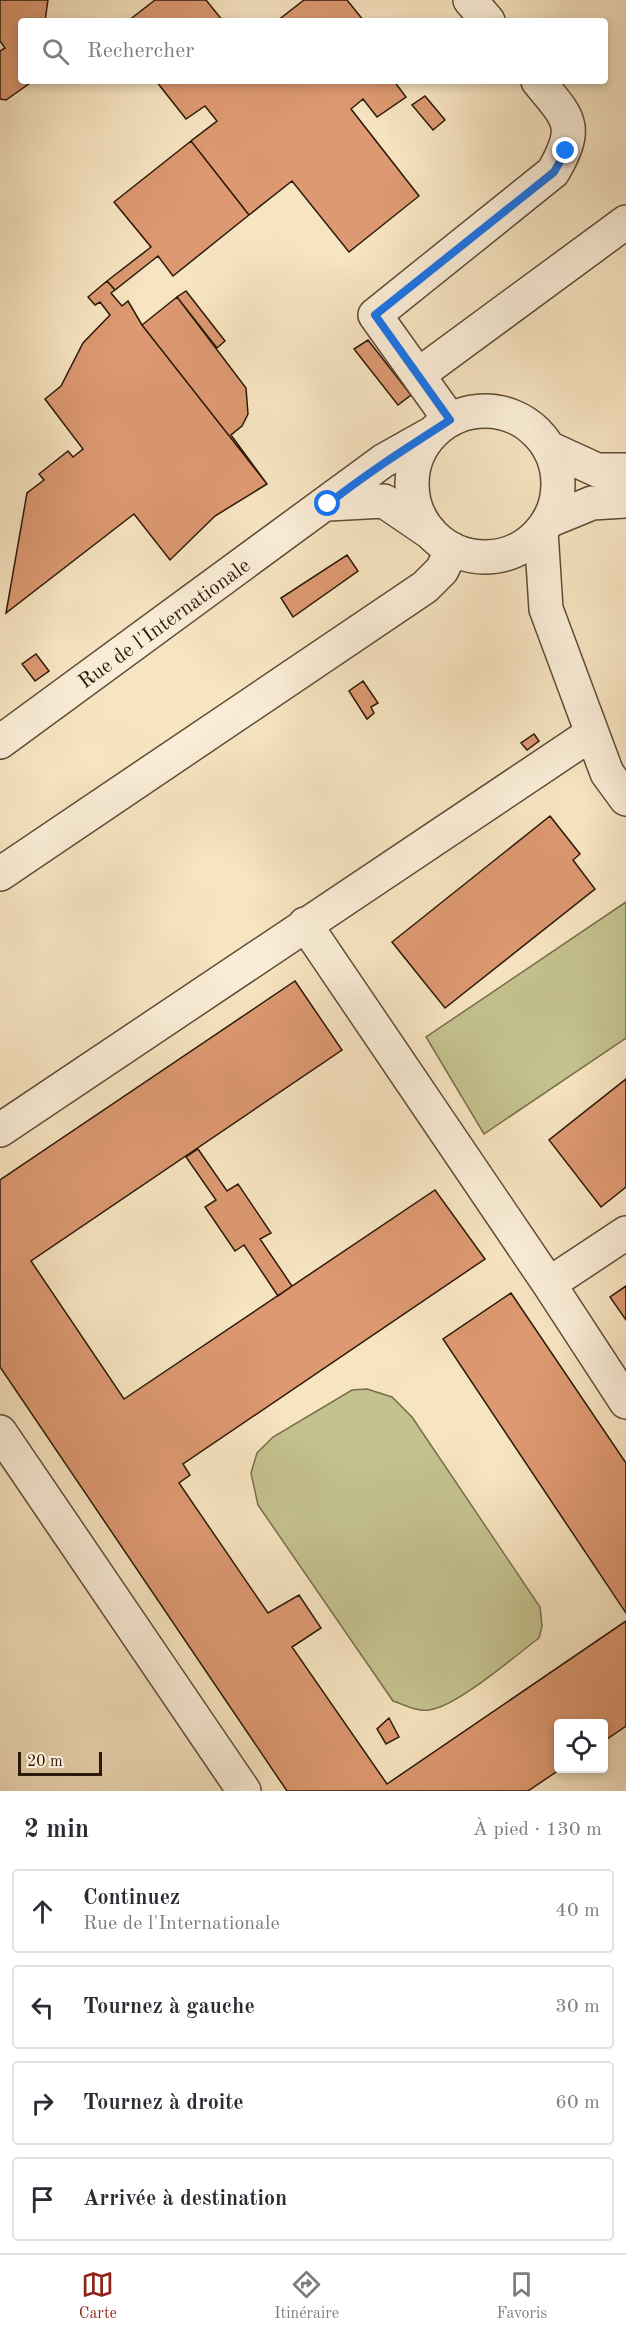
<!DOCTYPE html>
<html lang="fr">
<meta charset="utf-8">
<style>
body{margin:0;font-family:"Old Standard TT",serif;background:#f2f2f3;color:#2b2b33}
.controls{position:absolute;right:18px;bottom:18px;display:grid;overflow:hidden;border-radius:6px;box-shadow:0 3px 9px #0003}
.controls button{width:54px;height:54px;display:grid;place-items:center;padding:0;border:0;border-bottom:2px solid #e1e1e2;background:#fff;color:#2b2b33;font:30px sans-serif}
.scale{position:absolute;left:18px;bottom:15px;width:84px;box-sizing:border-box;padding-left:6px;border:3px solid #2b1909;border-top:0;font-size:16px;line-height:21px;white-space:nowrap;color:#2b1909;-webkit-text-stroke:4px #faedd7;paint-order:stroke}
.stop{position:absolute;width:18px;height:18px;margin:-14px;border:4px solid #1a73e8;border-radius:50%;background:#fff}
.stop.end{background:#1a73e8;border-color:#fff;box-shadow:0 2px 6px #0008}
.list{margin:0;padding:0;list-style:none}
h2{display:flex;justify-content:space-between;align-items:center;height:78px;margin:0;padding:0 24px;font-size:26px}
h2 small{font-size:20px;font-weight:400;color:#7c7c81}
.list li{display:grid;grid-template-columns:39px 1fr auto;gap:18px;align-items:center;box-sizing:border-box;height:84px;margin:0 12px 12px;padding:0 12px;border:2px solid #e1e1e2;border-radius:6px}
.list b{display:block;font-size:22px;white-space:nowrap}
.list p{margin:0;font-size:20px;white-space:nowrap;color:#7c7c81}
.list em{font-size:20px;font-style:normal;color:#7c7c81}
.icon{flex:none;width:33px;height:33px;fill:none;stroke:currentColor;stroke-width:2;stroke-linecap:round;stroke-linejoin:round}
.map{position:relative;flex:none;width:626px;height:1791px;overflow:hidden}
.search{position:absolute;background:#fff;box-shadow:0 3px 9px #0003;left:18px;right:18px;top:18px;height:66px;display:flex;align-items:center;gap:15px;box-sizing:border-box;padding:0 21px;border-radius:6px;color:#7c7c81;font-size:22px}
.sheet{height:462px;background:#fff}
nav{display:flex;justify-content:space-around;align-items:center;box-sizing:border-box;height:84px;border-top:2px solid #e1e1e2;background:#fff;font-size:16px;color:#7c7c81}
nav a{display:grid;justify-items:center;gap:3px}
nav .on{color:#8f2418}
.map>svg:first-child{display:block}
.green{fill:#c4c28e;stroke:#786e4c;stroke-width:1.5}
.building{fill:#dd9971;stroke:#2b1909;stroke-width:1.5}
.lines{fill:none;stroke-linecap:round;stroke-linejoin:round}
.minor-casing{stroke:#5e4c37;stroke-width:36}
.minor{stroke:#faedd7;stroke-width:33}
.route{stroke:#1a73e8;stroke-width:8}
.labels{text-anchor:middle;stroke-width:5;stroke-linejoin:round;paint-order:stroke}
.street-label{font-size:21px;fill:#2b1909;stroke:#faedd7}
</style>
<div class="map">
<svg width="626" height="1791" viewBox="0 0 626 1791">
<rect width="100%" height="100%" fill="#f7e4c1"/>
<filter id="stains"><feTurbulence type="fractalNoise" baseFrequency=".00333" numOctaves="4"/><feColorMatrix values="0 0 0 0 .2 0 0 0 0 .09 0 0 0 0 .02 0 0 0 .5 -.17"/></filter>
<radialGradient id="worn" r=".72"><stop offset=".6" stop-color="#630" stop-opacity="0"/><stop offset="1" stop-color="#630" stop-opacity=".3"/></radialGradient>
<path class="green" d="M626,902v136l-142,96 -58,-97z
M367,1389l25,8 20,20 128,190 2,19 -3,12c-24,18 -83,69 -110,72 -12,2 -24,-5 -36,-9l-135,-196 -7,-32 6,-20 16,-16 79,-47z"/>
<path class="building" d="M0,0h48l-3,21h-24v60h12l-27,19 -6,-1v-48l5,-3 -5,-7z
M155,0h51l17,21h-95z
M304,0h43l17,21h-87z
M156,81h238l12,16 -29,20 -14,-18 -12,10 68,87 -70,56 -57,-71 -43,34 -58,-74 26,-20 -12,-15 -19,13z
M425,96l20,24 -12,10 -21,-25z
M191,141l58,74 -76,61 -15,-20 -43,34 -8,-9 44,-34 -37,-45z
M107,281l8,9 -4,3 11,13 6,-5 14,24 125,159 -52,32 -45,44 -36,-46 -128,99 21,-120 17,-13 -5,-6 29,-23 5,6 10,-8 -38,-50 16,-13 22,-43 27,-28 -10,-13 -5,3 -7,-8z
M186,291l39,50 -8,7 -40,-51z
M177,297l69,91 2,26 -6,12 -11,9 36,49 -125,-159z
M368,340l43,55 -13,10 -44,-56z
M347,555l11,16 -65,46 -12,-19z
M36,654l13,17 -14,10 -13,-17z
M363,681l15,22 -7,4 3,6 -7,6 -18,-28z
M534,734l5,7 -12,9 -6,-7z
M550,816l30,38 -7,6 22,29 -150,119 -53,-66z
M295,981l47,69 -311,211 93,138 311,-209 50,69 -302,205 7,11 -11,8 89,130 31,-18 22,33 -29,19 95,137 239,-163v105l-22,15v-17h-46v44h4l-34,23h-241l-287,-424v-187z
M626,1079v108l-25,20 -52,-67z
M198,1149l29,42 11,-7 33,49 -11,6 32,47 -14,10 -34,-51 -9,6 -30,-44 11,-7 -30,-43z
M626,1286v34l-16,-23z
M511,1293l115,170v150l-183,-274z
M389,1718l10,19 -13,7 -9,-15z"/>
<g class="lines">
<g class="minor-casing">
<path id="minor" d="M470,0l18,21
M418,375l208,-153
M412 484a73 73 0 1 1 146 0a73 73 0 1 1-146 0Z
M450,420l-75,-105 178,-143c27,-47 16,-53 -15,-91
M549,448l48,22h29
M328,504l56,-3 44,30
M548,521l44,-18 34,-2
M541,531l5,78 61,164 19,26
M0,742l383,-281 48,-27
M0,874l425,-287 17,-17 10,-21
M305,924l244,360 77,-51
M0,1130l591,-396
M549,1284l77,118
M0,1432l244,359"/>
</g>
<use href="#minor" class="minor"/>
</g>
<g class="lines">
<path class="route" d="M328,504c39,-31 80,-57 122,-84l-75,-105 179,-143 12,-21"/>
</g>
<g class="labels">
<g class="street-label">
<text transform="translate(164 623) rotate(-36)" y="7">Rue de l'Internationale</text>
</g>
</g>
<rect width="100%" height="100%" filter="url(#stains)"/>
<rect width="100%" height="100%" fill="url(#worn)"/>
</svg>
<div class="controls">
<button><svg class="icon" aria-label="locate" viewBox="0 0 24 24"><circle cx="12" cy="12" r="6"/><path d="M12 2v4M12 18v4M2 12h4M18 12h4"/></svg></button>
</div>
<div class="scale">20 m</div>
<div class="stop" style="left:328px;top:504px"></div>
<div class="stop end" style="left:566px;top:151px"></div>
<div class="search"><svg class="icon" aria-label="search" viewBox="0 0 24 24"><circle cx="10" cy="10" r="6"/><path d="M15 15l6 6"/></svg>Rechercher</div>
</div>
<section class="sheet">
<h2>2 min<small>À pied · 130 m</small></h2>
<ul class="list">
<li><svg class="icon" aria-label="ahead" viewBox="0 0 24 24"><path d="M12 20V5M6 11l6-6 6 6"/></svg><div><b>Continuez</b><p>Rue de l'Internationale</p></div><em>40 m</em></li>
<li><svg class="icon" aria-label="left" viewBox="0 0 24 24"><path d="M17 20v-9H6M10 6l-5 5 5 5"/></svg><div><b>Tournez à gauche</b></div><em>30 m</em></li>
<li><svg class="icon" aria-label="right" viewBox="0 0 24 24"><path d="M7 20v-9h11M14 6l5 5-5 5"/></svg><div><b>Tournez à droite</b></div><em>60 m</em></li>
<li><svg class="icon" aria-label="arrive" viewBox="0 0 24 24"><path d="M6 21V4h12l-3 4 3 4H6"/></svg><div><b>Arrivée à destination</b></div></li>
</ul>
</section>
<nav>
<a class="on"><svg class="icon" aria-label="map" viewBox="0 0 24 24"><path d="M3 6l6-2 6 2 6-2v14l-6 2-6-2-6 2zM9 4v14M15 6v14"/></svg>Carte</a>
<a><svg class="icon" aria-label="directions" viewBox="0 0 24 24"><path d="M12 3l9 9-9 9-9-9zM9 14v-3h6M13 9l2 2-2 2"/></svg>Itinéraire</a>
<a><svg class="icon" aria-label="saved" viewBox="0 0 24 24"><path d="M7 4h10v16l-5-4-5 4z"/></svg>Favoris</a>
</nav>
